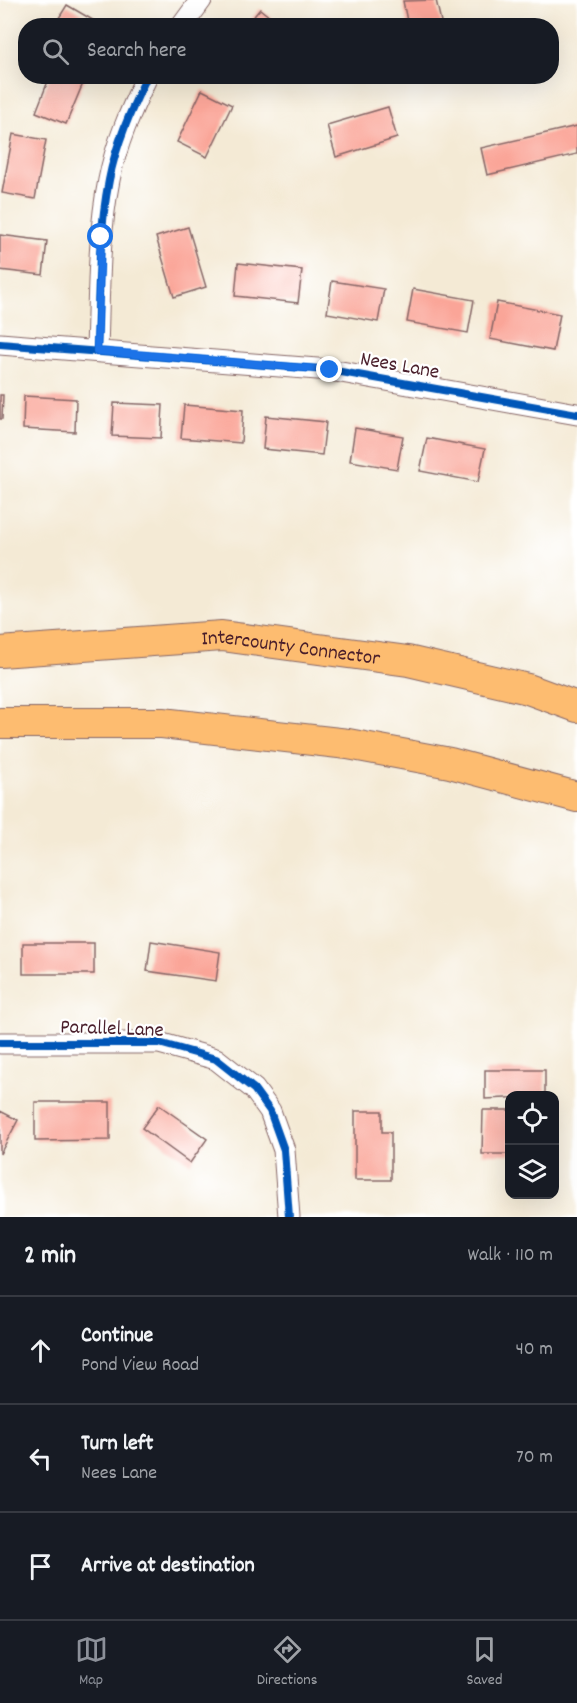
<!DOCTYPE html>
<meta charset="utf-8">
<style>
body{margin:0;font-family:Dekko,sans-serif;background:#20242c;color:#f1f3f6}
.controls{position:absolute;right:18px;bottom:18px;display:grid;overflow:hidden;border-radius:12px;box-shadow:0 6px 24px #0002}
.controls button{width:54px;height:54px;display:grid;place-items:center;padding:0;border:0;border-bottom:2px solid #363941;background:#171b24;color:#f1f3f6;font:30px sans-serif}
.stop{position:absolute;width:18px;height:18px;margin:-14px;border:4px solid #1a73e8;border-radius:50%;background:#fff}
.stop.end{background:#1a73e8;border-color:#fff;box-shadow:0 2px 6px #0008}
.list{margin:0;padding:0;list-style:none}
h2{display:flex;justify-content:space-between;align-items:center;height:78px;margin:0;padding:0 24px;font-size:26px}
h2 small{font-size:20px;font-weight:400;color:#9ea1a6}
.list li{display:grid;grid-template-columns:39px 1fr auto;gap:18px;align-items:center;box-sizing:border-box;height:108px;padding:0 24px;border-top:2px solid #363941}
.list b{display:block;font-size:22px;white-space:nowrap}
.list p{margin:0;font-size:20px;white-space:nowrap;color:#9ea1a6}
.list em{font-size:20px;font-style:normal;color:#9ea1a6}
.icon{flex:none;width:33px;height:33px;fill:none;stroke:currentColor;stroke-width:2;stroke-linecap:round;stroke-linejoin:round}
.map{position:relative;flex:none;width:577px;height:1217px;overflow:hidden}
.search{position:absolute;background:#171b24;box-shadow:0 6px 24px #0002;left:18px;right:18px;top:18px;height:66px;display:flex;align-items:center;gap:15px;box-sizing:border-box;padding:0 21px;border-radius:24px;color:#9ea1a6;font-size:22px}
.sheet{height:402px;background:#171b24}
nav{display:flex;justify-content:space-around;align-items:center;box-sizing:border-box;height:84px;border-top:2px solid #363941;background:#171b24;font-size:16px;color:#9ea1a6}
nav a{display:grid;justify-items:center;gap:3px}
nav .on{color:#8c9099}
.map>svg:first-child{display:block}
.building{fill:#faa598}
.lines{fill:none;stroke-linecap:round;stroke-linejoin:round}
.minor-casing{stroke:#866666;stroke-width:23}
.highway-casing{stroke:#866666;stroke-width:32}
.minor{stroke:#fff;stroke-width:21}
.highway{stroke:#fdbc70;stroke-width:30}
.cycleway-casing{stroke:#fff;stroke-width:11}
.cycleway{stroke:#0057b8;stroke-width:8}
.route{stroke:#1a73e8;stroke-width:8}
.labels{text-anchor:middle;stroke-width:4.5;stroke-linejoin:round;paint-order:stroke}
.street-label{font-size:21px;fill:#4a1f2b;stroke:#fff}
</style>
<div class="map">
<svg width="577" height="1217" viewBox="0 0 577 1217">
<rect width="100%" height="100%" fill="#fff"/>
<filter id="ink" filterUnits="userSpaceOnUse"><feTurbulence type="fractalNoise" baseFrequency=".0167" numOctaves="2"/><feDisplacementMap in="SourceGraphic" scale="12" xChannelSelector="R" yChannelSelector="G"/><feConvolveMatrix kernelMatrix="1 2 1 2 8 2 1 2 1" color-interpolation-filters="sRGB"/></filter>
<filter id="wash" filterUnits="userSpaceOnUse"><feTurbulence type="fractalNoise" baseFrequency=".008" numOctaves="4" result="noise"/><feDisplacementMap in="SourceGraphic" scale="24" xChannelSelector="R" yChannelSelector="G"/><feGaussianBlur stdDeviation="1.35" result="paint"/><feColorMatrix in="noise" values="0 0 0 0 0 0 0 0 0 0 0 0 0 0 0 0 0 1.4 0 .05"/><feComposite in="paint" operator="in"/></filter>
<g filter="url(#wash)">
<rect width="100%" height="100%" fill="#f4ead5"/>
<g id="blocks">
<path class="building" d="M436,0l6,26h-34l-5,-25z
M67,5l36,21h-49z
M260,9l21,17h-35z
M50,76h36l-20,48 -30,-12z
M202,90l30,15 -25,52 -30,-15z
M388,107l9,31 -61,19 -9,-32z
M577,126v28l-90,21 -6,-27z
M13,134l33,6 -11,59 -33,-6z
M188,227l18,60 -32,10 -18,-60z
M0,235l47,6 -4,34 -43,-5z
M238,263l64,7 -4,33 -63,-7z
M332,281l52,8 -6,33 -51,-9z
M413,289l61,11 -6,33 -61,-11z
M497,302l63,12 -7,37 -63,-12z
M0,395h3l-1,24h-2z
M24,396l52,3 -1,33 -52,-3z
M114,403l49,2 -2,33 -49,-2z
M184,405l59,5 -2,33 -60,-5z
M266,416l60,6 -4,33 -59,-6z
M355,428l48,8 -6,33 -47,-8z
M427,438l58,11 -7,33 -58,-11z
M151,941l69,11 -4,29 -69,-10z
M23,943h71v31h-71z
M485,1070h60v26l-60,3z
M35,1102h75v38l-75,1z
M159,1105l48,34 -17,24 -48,-35z
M483,1110h27v44h-28z
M0,1111l18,9 -18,34z
M355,1111h27v21h9v48h-36z"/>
</g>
</g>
<g filter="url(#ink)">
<use href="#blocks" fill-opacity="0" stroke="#866666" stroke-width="1.5"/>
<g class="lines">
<g class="minor-casing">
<path id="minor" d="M182,26l19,-26
M0,344l330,26 247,44
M97,350c2,-56 1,-114 12,-170 7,-36 22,-70 38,-104
M0,1043h159l57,16 38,30 16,22 14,39 5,67"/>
</g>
<g class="highway-casing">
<g id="highway">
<path id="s1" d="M0,652l222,-16 186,25 120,28 49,18"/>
<path d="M0,723h162l186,21 102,19 127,34"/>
</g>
</g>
<use href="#minor" class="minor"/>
<use href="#highway" class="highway"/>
<g class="cycleway-casing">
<path id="cycleway" d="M0,344l330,26 247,44
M97,350c2,-56 1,-114 12,-170 7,-36 22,-70 38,-104
M0,1043h159l57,16 38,30 16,22 14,39 5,67"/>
</g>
<use href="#cycleway" class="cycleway"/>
</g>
</g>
<g class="lines" filter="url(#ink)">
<path class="route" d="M101,237l-4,114 233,19"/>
</g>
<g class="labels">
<g class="street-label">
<text transform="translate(400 364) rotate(10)" y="7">Nees Lane</text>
<text dy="7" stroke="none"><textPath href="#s1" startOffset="292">Intercounty Connector</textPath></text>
<text transform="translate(112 1027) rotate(2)" y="7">Parallel Lane</text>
</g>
</g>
</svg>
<div class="controls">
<button><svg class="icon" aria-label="locate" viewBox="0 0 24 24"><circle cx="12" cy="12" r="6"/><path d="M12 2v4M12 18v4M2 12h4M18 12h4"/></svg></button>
<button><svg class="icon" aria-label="layers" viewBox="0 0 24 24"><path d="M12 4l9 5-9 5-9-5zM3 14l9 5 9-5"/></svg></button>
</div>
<div class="stop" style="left:101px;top:237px"></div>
<div class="stop end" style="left:330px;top:370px"></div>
<div class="search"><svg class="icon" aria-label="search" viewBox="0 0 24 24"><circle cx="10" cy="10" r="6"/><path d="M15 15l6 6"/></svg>Search here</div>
</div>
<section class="sheet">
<h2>2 min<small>Walk · 110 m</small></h2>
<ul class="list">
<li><svg class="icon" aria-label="ahead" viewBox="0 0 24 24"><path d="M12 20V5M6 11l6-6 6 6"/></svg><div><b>Continue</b><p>Pond View Road</p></div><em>40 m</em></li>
<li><svg class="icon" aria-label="left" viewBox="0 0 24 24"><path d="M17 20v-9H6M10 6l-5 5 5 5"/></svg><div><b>Turn left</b><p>Nees Lane</p></div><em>70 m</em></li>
<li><svg class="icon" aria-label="arrive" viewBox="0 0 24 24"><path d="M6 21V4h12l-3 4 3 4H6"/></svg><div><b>Arrive at destination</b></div></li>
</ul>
</section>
<nav>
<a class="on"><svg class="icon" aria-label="map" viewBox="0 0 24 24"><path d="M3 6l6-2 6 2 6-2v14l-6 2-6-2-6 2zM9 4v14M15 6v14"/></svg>Map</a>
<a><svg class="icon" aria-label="directions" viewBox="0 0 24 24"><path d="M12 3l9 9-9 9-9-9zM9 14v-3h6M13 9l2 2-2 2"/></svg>Directions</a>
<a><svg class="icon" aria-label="saved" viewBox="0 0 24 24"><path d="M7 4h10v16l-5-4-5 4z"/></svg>Saved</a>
</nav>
